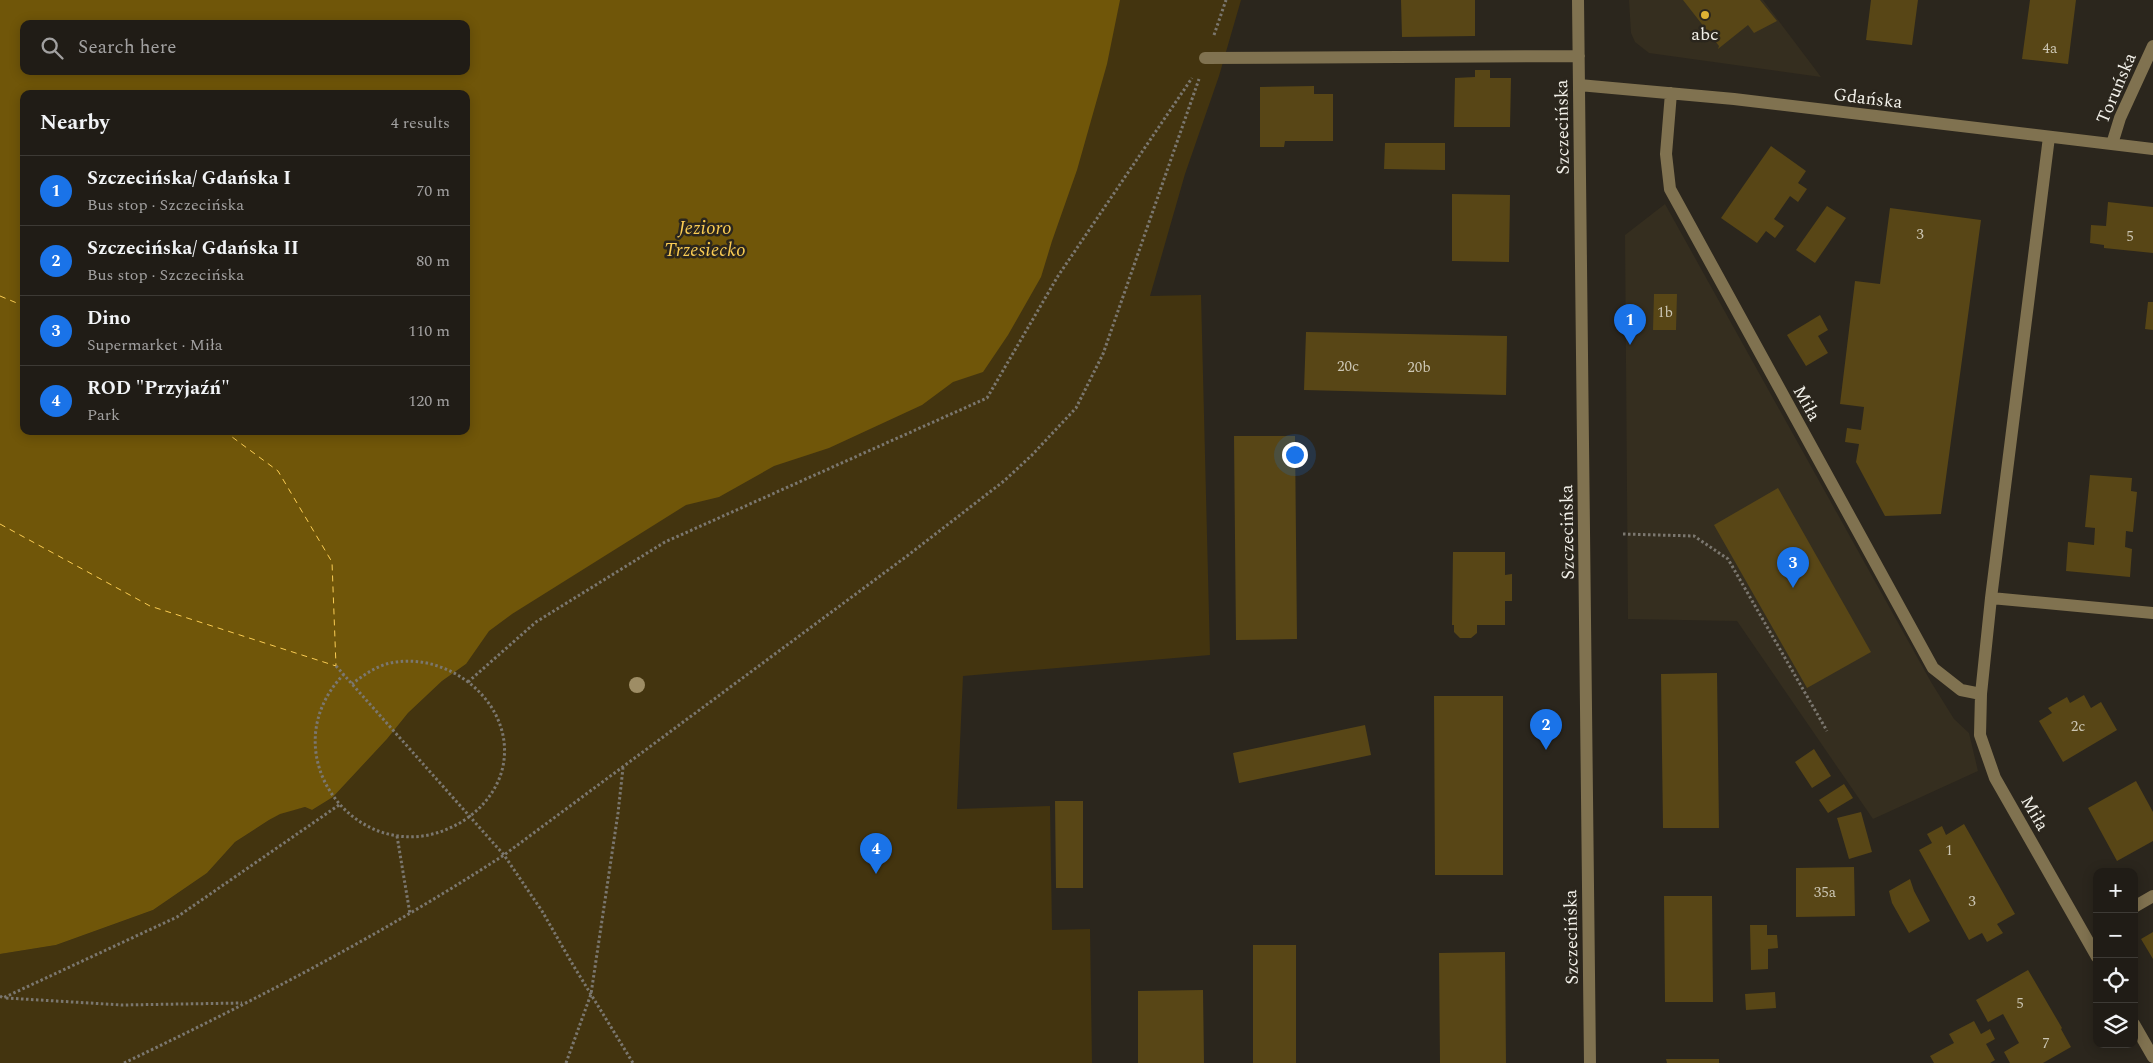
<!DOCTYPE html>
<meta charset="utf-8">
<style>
body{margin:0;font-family:Spectral,serif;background:#28251f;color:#f1f3f6}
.controls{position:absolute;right:15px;bottom:15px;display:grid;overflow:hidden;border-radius:10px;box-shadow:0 2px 12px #0003}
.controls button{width:45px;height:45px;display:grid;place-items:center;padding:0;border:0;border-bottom:1px solid #3d3a35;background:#201c16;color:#f1f3f6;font:25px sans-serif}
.you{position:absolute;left:1294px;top:454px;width:18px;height:18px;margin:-12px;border:4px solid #fff;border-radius:50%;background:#1a73e8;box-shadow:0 0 0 8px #1a73e833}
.badge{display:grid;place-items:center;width:32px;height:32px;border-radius:50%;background:#1a73e8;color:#fff;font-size:16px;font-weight:700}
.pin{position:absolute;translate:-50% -41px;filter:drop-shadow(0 1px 2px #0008)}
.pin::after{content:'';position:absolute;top:26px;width:18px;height:15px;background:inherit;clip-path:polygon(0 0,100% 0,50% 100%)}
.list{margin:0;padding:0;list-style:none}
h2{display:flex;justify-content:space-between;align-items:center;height:65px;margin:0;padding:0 20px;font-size:21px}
h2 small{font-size:16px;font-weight:400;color:#a2a1a1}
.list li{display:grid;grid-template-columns:32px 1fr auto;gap:15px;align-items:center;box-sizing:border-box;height:70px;padding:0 20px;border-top:1px solid #3d3a35}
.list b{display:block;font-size:19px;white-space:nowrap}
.list p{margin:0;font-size:16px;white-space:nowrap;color:#a2a1a1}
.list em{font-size:16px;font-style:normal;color:#a2a1a1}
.icon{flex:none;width:28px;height:28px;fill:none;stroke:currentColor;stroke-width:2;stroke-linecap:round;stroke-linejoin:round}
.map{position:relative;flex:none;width:2153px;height:1063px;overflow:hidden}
.search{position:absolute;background:#201c16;box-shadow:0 2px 12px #0003;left:20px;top:20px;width:450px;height:55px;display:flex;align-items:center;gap:12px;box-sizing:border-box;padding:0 18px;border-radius:10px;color:#a2a1a1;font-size:19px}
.panel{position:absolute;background:#201c16;box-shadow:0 2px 12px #0003;left:20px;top:90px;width:450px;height:345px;border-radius:10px}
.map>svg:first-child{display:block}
.built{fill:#352e1f}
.green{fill:#43340f}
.water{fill:#705609;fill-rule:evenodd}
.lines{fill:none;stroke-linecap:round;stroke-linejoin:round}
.ferry{stroke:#facc53;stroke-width:1;stroke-dasharray:6 5;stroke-linecap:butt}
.building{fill:#584616}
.path{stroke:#7b776f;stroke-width:3;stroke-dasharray:2.5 2.5;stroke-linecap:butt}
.minor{stroke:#807250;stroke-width:12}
.tree{fill:#9e8d65}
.poi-dot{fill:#deb133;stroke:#2b261d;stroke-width:2}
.labels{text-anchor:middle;stroke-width:5;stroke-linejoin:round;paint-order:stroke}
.number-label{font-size:15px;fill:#ccc6b4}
.poi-label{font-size:18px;fill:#f2f0e9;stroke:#2b261d}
.street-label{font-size:18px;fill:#f2f0e9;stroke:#2b261d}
.water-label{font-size:19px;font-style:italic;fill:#facc53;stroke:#2b261d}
</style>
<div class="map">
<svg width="2153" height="1063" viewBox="0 0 2153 1063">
<rect width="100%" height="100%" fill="#2b261d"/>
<path class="built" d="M1629,0h134l58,77 -172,-24 -14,-11 -4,-9z
M1665,204l266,478 23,37 15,14 9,38 -105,48 -136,-198 -109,-2 -3,-384z"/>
<path class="green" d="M1042,0h199l-22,76 -34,98 -35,122 51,-1 9,360 -247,21 -6,133 93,-3 2,124 38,-1 2,134h-1092v-109l56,-9 97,-35 54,-37 28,-31 34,-22 11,-7 25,-6 7,3 21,-13 54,-58 21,-26 34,-32 24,-17 -21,-12z"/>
<path class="water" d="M0,0h1120l-13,64 -30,106 -25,71 -11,36 -33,58 -25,37 -30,10 -31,23 -93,43 -55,18 -55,31 -33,8 -174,109 -23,17 -23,33 -24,17 -34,32 -21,26 -54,58 -21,13 -7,-3 -25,7 -11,6 -34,22 -28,31 -54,37 -97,35 -56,9zM24,24h442v47h-442zM24,94h442v337h-442z"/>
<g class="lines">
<path class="ferry" d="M0,296l24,10
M0,524l150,82 186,60 -4,-104 -54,-91 -54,-40"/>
</g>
<path class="building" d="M1401,0h74v36l-73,1z
M1683,0h77l17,21 -23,12 -6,-8 -30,24 1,-3z
M1871,0h47l-6,45 -46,-5z
M2030,0h46l-8,64 -46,-5z
M1475,70h15v8h21l-1,49h-56l1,-49 20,-1z
M1314,86v8h19v47h-48l-1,6h-24v-60z
M1385,143h60v27l-61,-1z
M1771,146l35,25 -8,12 9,6 -9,13 -8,-6 -16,23 10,7 -9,12 -9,-7 -9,12 -36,-25z
M1452,194l58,1 -1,67 -57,-1z
M2108,202l45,5v46l-49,-5v-3l-14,-2 1,-18 15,1z
M1827,206l19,12 -31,45 -19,-13z
M1890,208l91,12 -40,294 -56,2 -29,-54 3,-18 -14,-2 2,-14 14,2 3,-23 -24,-3 15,-123 25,3z
M1654,294h23l-1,36h-23z
M2148,302h5v28l-8,-1z
M1820,315l8,15 -10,6 10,17 -22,13 -19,-31z
M1306,332l201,4 -1,59 -202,-5z
M1234,436h61l2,203 -61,1z
M2090,475l42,3 -1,13 6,1 -4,40 -7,-1 -1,16 7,2 -2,28 -64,-6 2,-29 26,3 1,-17 -10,-1z
M1778,488l93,164 -64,36 -93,-163z
M1453,552h52v23l7,-1v27h-7v24h-28v8l-6,5h-11l-6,-6v-7h-2z
M1717,673l2,155h-56l-2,-154z
M2084,695l7,13 10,-6 16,28 -54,32 -24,-41 13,-8 -4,-5 19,-11 3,6z
M1434,696h69v179h-68z
M1365,725l6,30 -132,28 -6,-30z
M1814,749l17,27 -19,12 -17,-26z
M2136,781l17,31v29l-36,20 -29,-53z
M1844,784l9,14 -25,15 -9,-13z
M1055,801h28v87h-27z
M1861,812l11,40 -23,7 -12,-41z
M1964,824l51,90 -18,10 6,9 -16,9 -5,-9 -13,7 -50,-90 13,-7 -5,-9 15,-8 4,9z
M1854,867l1,49 -59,1v-49z
M1910,879l4,12 16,30 -21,12 -17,-30 -3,-12z
M1664,896h48l1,106h-48z
M1750,925h17v10h10l1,13 -10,1v20l-17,1z
M2153,932v27l-12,-20z
M1253,945h43v118h-43z
M1505,952l1,111h-66l-1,-110z
M2028,970l34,58 -1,1 10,18 -28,16h-33l-6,-11 15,-9 -16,-29 -15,8 -12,-22z
M1203,990l1,73h-66v-72z
M1775,992l1,16 -30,2 -1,-16z
M1974,1021l7,13 9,-5 5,10 -9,5 9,16 -5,3h-56l-4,-7 24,-13 -5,-9z
M1666,1059h53v4h-52z"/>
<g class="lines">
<path class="path" d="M1214,35l12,-35
M1623,534l71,2 34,23 99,172
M336,666l168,189 38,56 31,54 60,98
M344,674c-80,83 22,207 119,147 22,-14 38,-36 41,-61 7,-58 -53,-106 -108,-98 -17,2 -31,12 -44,22
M468,682l68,-60 129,-80 322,-144 71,-122 134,-198
M397,836l13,78
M0,996l3,2 174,-81 162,-112
M6,998l116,7 120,-2
M124,1063c130,-62 259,-129 380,-208l403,-299 97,-75 28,-26 44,-47 27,-54 96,-275
M566,1063l25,-69 27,-181 5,-45"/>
<path class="minor" d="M1578,0l12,1063
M1205,58l374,-2
M1579,85l155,14 419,50
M1671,93l-5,61 4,35 263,479 28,22 20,4
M2049,137l-58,461 -10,96 -1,41 15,43 102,179
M2112,144l8,-26 33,-72
M1991,598l162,15
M2134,907l19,-11
M2134,1024l19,33"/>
</g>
<circle class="tree" cx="637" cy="685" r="8"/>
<circle class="poi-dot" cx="1705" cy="15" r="5"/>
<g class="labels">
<g class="number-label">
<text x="2050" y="53">4a</text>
<text x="1920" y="239">3</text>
<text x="2130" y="241">5</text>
<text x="1665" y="317">1b</text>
<text x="1348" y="371">20c</text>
<text x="1419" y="372">20b</text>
<text x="2078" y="731">2c</text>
<text x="1949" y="855">1</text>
<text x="1825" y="897">35a</text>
<text x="1972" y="906">3</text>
<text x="2020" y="1008">5</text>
<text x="2046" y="1048">7</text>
</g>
<g class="poi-label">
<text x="1705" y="40">abc</text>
</g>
<g class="street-label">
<text transform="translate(2116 88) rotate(-67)" y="6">Toruńska</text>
<text transform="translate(1868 98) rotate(7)" y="6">Gdańska</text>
<text transform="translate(1562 127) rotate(-91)" y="6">Szczecińska</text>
<text transform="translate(1807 403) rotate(61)" y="6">Miła</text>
<text transform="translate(1567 532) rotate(-91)" y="6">Szczecińska</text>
<text transform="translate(2035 813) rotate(60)" y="6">Miła</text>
<text transform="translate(1571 937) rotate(-91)" y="6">Szczecińska</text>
</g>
<g class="water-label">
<text x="705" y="234">Jezioro<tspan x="705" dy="22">Trzesiecko</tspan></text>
</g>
</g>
</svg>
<div class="controls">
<button>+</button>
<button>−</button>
<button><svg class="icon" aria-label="locate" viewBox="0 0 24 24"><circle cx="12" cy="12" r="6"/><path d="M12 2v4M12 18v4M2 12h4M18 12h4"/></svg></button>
<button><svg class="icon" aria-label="layers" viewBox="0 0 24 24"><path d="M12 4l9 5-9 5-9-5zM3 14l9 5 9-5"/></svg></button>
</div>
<div class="you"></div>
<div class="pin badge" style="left:1630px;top:345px">1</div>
<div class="pin badge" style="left:1546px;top:750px">2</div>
<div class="pin badge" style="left:1793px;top:588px">3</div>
<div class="pin badge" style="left:876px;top:874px">4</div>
<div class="search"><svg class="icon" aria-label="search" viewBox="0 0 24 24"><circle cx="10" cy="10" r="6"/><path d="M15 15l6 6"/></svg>Search here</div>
<section class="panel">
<h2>Nearby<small>4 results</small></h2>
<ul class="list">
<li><span class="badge">1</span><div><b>Szczecińska/ Gdańska I</b><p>Bus stop · Szczecińska</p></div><em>70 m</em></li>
<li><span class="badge">2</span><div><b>Szczecińska/ Gdańska II</b><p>Bus stop · Szczecińska</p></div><em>80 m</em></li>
<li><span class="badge">3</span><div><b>Dino</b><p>Supermarket · Miła</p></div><em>110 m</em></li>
<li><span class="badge">4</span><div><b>ROD &quot;Przyjaźń&quot;</b><p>Park</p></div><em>120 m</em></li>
</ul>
</section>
</div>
